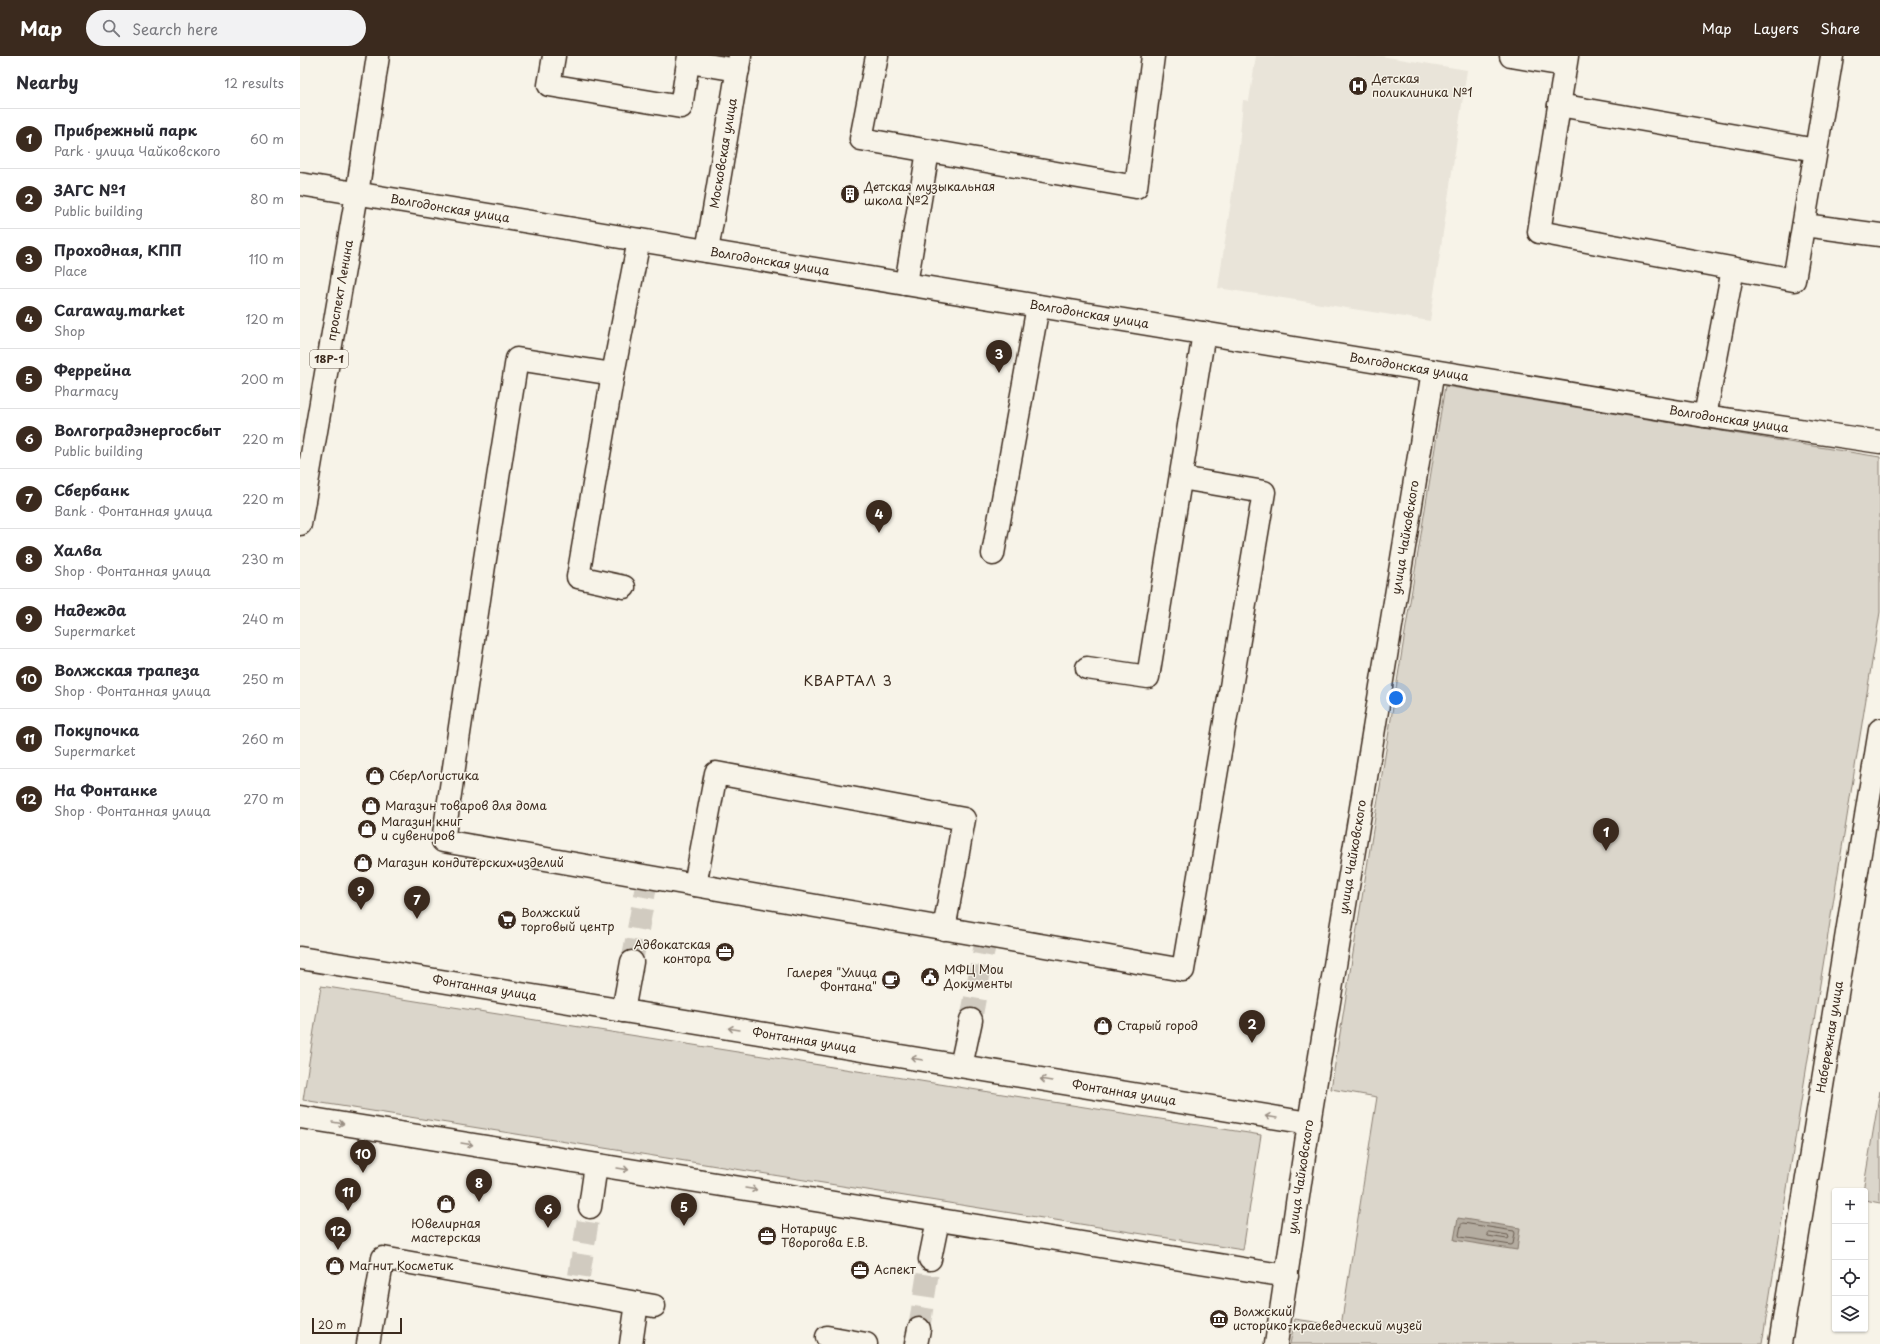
<!DOCTYPE html>
<meta charset="utf-8">
<style>
body{margin:0;font-family:"Playpen Sans",sans-serif;background:#f2f2f3;color:#2b2b33}
.controls{position:absolute;right:12px;bottom:12px;display:grid;overflow:hidden;border-radius:4px;box-shadow:0 1px 3px #0004}
.controls button{width:36px;height:36px;display:grid;place-items:center;padding:0;border:0;border-bottom:1px solid #e1e1e2;background:#fff;color:#2b2b33;font:20px sans-serif}
.scale{position:absolute;left:12px;bottom:10px;width:90px;box-sizing:border-box;padding-left:4px;border:2px solid #3b2a1e;border-top:0;font-size:11px;line-height:14px;white-space:nowrap;color:#3b2a1e;-webkit-text-stroke:3px #f7f3e8;paint-order:stroke}
.you{position:absolute;left:1096px;top:642px;width:14px;height:14px;margin:-10px;border:3px solid #fff;border-radius:50%;background:#1a73e8;box-shadow:0 0 0 6px #1a73e833}
.badge{display:grid;place-items:center;width:26px;height:26px;border-radius:50%;background:#3b2a1e;color:#fff;font-size:13px;font-weight:700}
.pin{position:absolute;translate:-50% -33px;filter:drop-shadow(0 1px 2px #0008)}
.pin::after{content:'';position:absolute;top:21px;width:14px;height:12px;background:inherit;clip-path:polygon(0 0,100% 0,50% 100%)}
.list{margin:0;padding:0;list-style:none}
h2{display:flex;justify-content:space-between;align-items:center;height:52px;margin:0;padding:0 16px;font-size:17px}
h2 small{font-size:13px;font-weight:400;color:#7c7c81}
.list li{display:grid;grid-template-columns:26px 1fr auto;gap:12px;align-items:center;box-sizing:border-box;height:60px;padding:0 16px;border-top:1px solid #e1e1e2}
.list b{display:block;font-size:15px;white-space:nowrap}
.list p{margin:0;font-size:13px;white-space:nowrap;color:#7c7c81}
.list em{font-size:13px;font-style:normal;color:#7c7c81}
.icon{flex:none;width:22px;height:22px;fill:none;stroke:currentColor;stroke-width:2;stroke-linecap:round;stroke-linejoin:round}
.map{position:relative;flex:none;width:1580px;height:1288px;overflow:hidden}
header{display:flex;align-items:center;gap:24px;box-sizing:border-box;height:56px;padding:0 20px;background:#3b2a1e;color:#fff}
header strong{font-size:19px}
nav{display:flex;gap:22px;margin-inline-start:auto;font-size:14px}
.search{width:280px;height:36px;background:#f2f2f3;display:flex;align-items:center;gap:10px;box-sizing:border-box;padding:0 14px;border-radius:22px;color:#7c7c81;font-size:15px}
main{display:flex}
aside{flex:1;background:#fff}
.map>svg:first-child{display:block}
.built{fill:#e9e4d9}
.green{fill:#dbd6cb;stroke:#8b8074}
.water{fill:#b4aca0;stroke:#84786c}
.lines{fill:none;stroke-linecap:round;stroke-linejoin:round}
.shore{stroke:#6b5e52;stroke-width:1}
.minor-tunnel{stroke:#d1cbc0;stroke-width:22;stroke-dasharray:22 11;stroke-linecap:butt}
.minor-casing{stroke:#3b2a1e;stroke-width:25}
.major-casing{stroke:#3b2a1e;stroke-width:25}
.minor{stroke:#f7f3e8;stroke-width:22}
.major{stroke:#f7f3e8;stroke-width:22}
.oneway{stroke:#998e83}
.labels{text-anchor:middle;stroke-width:3;stroke-linejoin:round;paint-order:stroke}
.shield{fill:#f7f3e8;stroke:#73665b;stroke-width:1}
.shield-label{font-size:11px;font-weight:bold;fill:#3b2a1e}
.poi-label{font-size:12px;fill:#3b2a1e;stroke:#f7f3e8;text-anchor:start}
.street-label{font-size:12px;fill:#3b2a1e;stroke:#f7f3e8}
.quarter-label{font-size:14px;letter-spacing:1px;fill:#3b2a1e;stroke:#f7f3e8}
</style>
<header>
<strong>Map</strong>
<div class="search"><svg class="icon" aria-label="search" viewBox="0 0 24 24"><circle cx="10" cy="10" r="6"/><path d="M15 15l6 6"/></svg>Search here</div>
<nav><a>Map</a><a>Layers</a><a>Share</a></nav>
</header>
<main>
<aside>
<h2>Nearby<small>12 results</small></h2>
<ul class="list">
<li><span class="badge">1</span><div><b>Прибрежный парк</b><p>Park · улица Чайковского</p></div><em>60 m</em></li>
<li><span class="badge">2</span><div><b>ЗАГС №1</b><p>Public building</p></div><em>80 m</em></li>
<li><span class="badge">3</span><div><b>Проходная, КПП</b><p>Place</p></div><em>110 m</em></li>
<li><span class="badge">4</span><div><b>Caraway.market</b><p>Shop</p></div><em>120 m</em></li>
<li><span class="badge">5</span><div><b>Феррейна</b><p>Pharmacy</p></div><em>200 m</em></li>
<li><span class="badge">6</span><div><b>Волгоградэнергосбыт</b><p>Public building</p></div><em>220 m</em></li>
<li><span class="badge">7</span><div><b>Сбербанк</b><p>Bank · Фонтанная улица</p></div><em>220 m</em></li>
<li><span class="badge">8</span><div><b>Халва</b><p>Shop · Фонтанная улица</p></div><em>230 m</em></li>
<li><span class="badge">9</span><div><b>Надежда</b><p>Supermarket</p></div><em>240 m</em></li>
<li><span class="badge">10</span><div><b>Волжская трапеза</b><p>Shop · Фонтанная улица</p></div><em>250 m</em></li>
<li><span class="badge">11</span><div><b>Покупочка</b><p>Supermarket</p></div><em>260 m</em></li>
<li><span class="badge">12</span><div><b>На Фонтанке</b><p>Shop · Фонтанная улица</p></div><em>270 m</em></li>
</ul>
</aside>
<div class="map">
<svg width="1580" height="1288" viewBox="0 0 1580 1288">
<rect width="100%" height="100%" fill="#f7f3e8"/>
<filter id="ink" filterUnits="userSpaceOnUse"><feTurbulence type="fractalNoise" baseFrequency=".025" numOctaves="2"/><feDisplacementMap in="SourceGraphic" scale="8" xChannelSelector="R" yChannelSelector="G"/><feConvolveMatrix kernelMatrix="1 2 1 2 8 2 1 2 1" color-interpolation-filters="sRGB"/></filter>
<g filter="url(#ink)">
<path class="built" d="M956,0h125l86,14 -37,251 -212,-33 21,-141 4,-47 6,1z"/>
<path class="green" d="M1145,330l435,71v155l-118,732h-472l5,-25 46,7 36,-229 -46,-8z
M21,930l940,149 -18,115 -940,-150z
M1580,1035v112l-15,-3v-9h-2z"/>
<path class="water" d="M1158,1162l62,10 -3,22 -63,-10z"/>
<g class="lines">
<path class="shore" d="M1163,1167l51,8 1,2 -2,11 -2,1 -51,-8 -1,-2 2,-10z
M1189,1176l19,3 1,3 -2,1 -19,-3 -1,-2z"/>
<path class="minor-tunnel" d="M332,906l14,-76
M671,964l14,-76
M279,1220l11,-69
M619,1273l11,-70"/>
<g class="minor-casing">
<g id="minor">
<path d="M254,0l-5,29 132,22 8,-51"/>
<path d="M577,0l-16,83 275,48 17,-131"/>
<path d="M1211,0l54,9"/>
<path d="M1267,0l-28,176 255,48 38,-224"/>
<path d="M389,6l49,8"/>
<path d="M1259,49l257,45"/>
<path id="s1" d="M0,128l1405,232 175,26"/>
<path d="M1504,169l76,10"/>
<path id="s2" d="M407,195l33,-195"/>
<path d="M606,228l22,-133"/>
<path d="M313,318l-96,-15 -32,200 -42,282 740,129 81,-478 -83,-14"/>
<path d="M1405,360l28,-147"/>
<path d="M693,498l45,-248"/>
<path d="M324,531l-46,-10 35,-203 26,-134"/>
<path d="M787,612l61,9 56,-344"/>
<path d="M395,829l21,-112 248,46 -20,110"/>
<path id="s3" d="M0,902l1009,165"/>
<path d="M323,955l9,-49"/>
<path d="M661,1010l10,-46"/>
<path d="M0,1061l987,159"/>
<path d="M290,1151l6,-42"/>
<path d="M630,1203l8,-39"/>
<path d="M527,1281l39,7"/>
<path d="M68,1288l15,-86 271,48"/>
<path d="M331,1288l6,-41"/>
<path d="M616,1288l3,-15"/>
<path id="s4" d="M976,1288l33,-221 124,-752"/>
<path id="s5" d="M1480,1288l100,-614"/>
</g>
</g>
<g class="major-casing">
<g id="major">
<path id="s6" d="M0,468l57,-330 21,-138"/>
</g>
</g>
<use href="#minor" class="minor"/>
<use href="#major" class="major"/>
</g>
<defs><path id="oneway-shaft" d="M-6 0H5M1.5-3L5.5 0L1.5 3" fill="none" stroke-width="1.6" stroke-linecap="round" stroke-linejoin="round"/></defs>
<g class="oneway">
<use href="#oneway-shaft" transform="translate(434 973) rotate(-171)"/>
<use href="#oneway-shaft" transform="translate(617 1003) rotate(-171)"/>
<use href="#oneway-shaft" transform="translate(746 1024) rotate(-171)"/>
<use href="#oneway-shaft" transform="translate(971 1061) rotate(-171)"/>
<use href="#oneway-shaft" transform="translate(38 1067) rotate(9)"/>
<use href="#oneway-shaft" transform="translate(167 1088) rotate(9)"/>
<use href="#oneway-shaft" transform="translate(323 1113) rotate(9)"/>
<use href="#oneway-shaft" transform="translate(451 1133) rotate(9)"/>
</g>
</g>
<defs>
<g id="hospital-disc" transform="scale(1)"><circle r="9.5" fill="#3b2a1e" stroke="#f7f3e8"/><path d="M-5-5h3v3.5h4V-5h3V5h-3V1.5h-4V5h-3Z" fill="#fff"/></g>
<g id="building-disc" transform="scale(1)"><circle r="9.5" fill="#3b2a1e" stroke="#f7f3e8"/><path d="M-4-6H4V6H1V3H-1V6H-4ZM-2.5-4.3h1.7v1.8h-1.7ZM.8-4.3h1.7v1.8H.8ZM-2.5-1h1.7V.8h-1.7ZM.8-1h1.7V.8H.8Z" fill="#fff"/></g>
<g id="shop-disc" transform="scale(1)"><circle r="9.5" fill="#3b2a1e" stroke="#f7f3e8"/><path d="M-5-2.5h2.3a2.7 3.5 0 0 1 5.4 0H5L5.5 6h-11ZM-1.5-2.5h3a1.5 2.3 0 0 0-3 0Z" fill="#fff"/></g>
<g id="supermarket-disc" transform="scale(1)"><circle r="9.5" fill="#3b2a1e" stroke="#f7f3e8"/><path d="M-6-5.5h2.5l.6 2H6L4.5 2H-2.5L-4.4-4H-6ZM-1.5 3.2a1.3 1.3 0 1 0 .1 0ZM3 3.2a1.3 1.3 0 1 0 .1 0Z" fill="#fff"/></g>
<g id="office-disc" transform="scale(1)"><circle r="9.5" fill="#3b2a1e" stroke="#f7f3e8"/><path d="M-6-3h4V-5.5h4V-3h4V5H-6ZM-1-4.5V-3h2v-1.5ZM-6 0V1H6V0Z" fill="#fff"/></g>
<g id="civic-disc" transform="scale(1)"><circle r="9.5" fill="#3b2a1e" stroke="#f7f3e8"/><path d="M-.6-6.5H3V-4.5H.6V-3L4-1V1h2V6H-6V1h2V-1L-.6-3ZM-1.2 2.5V6h2.4V2.5Z" fill="#fff"/></g>
<g id="cafe-disc" transform="scale(1)"><circle r="9.5" fill="#3b2a1e" stroke="#f7f3e8"/><path d="M-5.5-4.5H6V0H3Q3 3.5 0 3.5H-2.5Q-5.5 3.5-5.5 0ZM3-3.2v2h1.7v-2ZM-6 4.5H4V6H-6Z" fill="#fff"/></g>
<g id="museum-disc" transform="scale(1)"><circle r="9.5" fill="#3b2a1e" stroke="#f7f3e8"/><path d="M0-6L6-3V-2H-6V-3ZM-5-1h2V3h-2ZM-1-1h2V3h-2ZM3-1h2V3H3ZM-6 4H6V6H-6Z" fill="#fff"/></g>
</defs>
<g fill-rule="evenodd">
<use href="#hospital-disc" x="1058" y="30"/>
<use href="#building-disc" x="550" y="138"/>
<use href="#shop-disc" x="75" y="720"/>
<use href="#shop-disc" x="71" y="750"/>
<use href="#shop-disc" x="67" y="773"/>
<use href="#shop-disc" x="63" y="807"/>
<use href="#supermarket-disc" x="207" y="864"/>
<use href="#office-disc" x="425" y="896"/>
<use href="#civic-disc" x="630" y="921"/>
<use href="#cafe-disc" x="591" y="924"/>
<use href="#shop-disc" x="803" y="970"/>
<use href="#shop-disc" x="146" y="1148"/>
<use href="#office-disc" x="467" y="1180"/>
<use href="#shop-disc" x="35" y="1210"/>
<use href="#office-disc" x="560" y="1214"/>
<use href="#museum-disc" x="919" y="1263"/>
</g>
<g class="labels">
<rect class="shield" x="10" y="294" width="38" height="18" rx="3"/>
<g class="shield-label">
<text x="29" y="307">18Р-1</text>
</g>
<g class="poi-label">
<text x="1072" y="27">Детская<tspan x="1072" dy="14">поликлиника №1</tspan></text>
<text x="564" y="135">Детская музыкальная<tspan x="564" dy="14">школа №2</tspan></text>
<text x="89" y="724">СберЛогистика</text>
<text x="85" y="754">Магазин товаров для дома</text>
<text x="81" y="770">Магазин книг<tspan x="81" dy="14">и сувениров</tspan></text>
<text x="77" y="811">Магазин кондитерских изделий</text>
<text x="221" y="861">Волжский<tspan x="221" dy="14">торговый центр</tspan></text>
<text x="411" y="893" text-anchor="end">Адвокатская<tspan x="411" dy="14">контора</tspan></text>
<text x="644" y="918">МФЦ Мои<tspan x="644" dy="14">Документы</tspan></text>
<text x="577" y="921" text-anchor="end">Галерея "Улица<tspan x="577" dy="14">Фонтана"</tspan></text>
<text x="817" y="974">Старый город</text>
<text x="146" y="1172" text-anchor="middle">Ювелирная<tspan x="146" dy="14">мастерская</tspan></text>
<text x="481" y="1177">Нотариус<tspan x="481" dy="14">Творогова Е.В.</tspan></text>
<text x="49" y="1214">Магнит Косметик</text>
<text x="574" y="1218">Аспект</text>
<text x="933" y="1260">Волжский<tspan x="933" dy="14">историко-краеведческий музей</tspan></text>
</g>
<g class="street-label">
<text dy="4" stroke="none"><textPath href="#s2" startOffset="99">Московская улица</textPath></text>
<text dy="4" stroke="none"><textPath href="#s1" startOffset="152">Волгодонская улица</textPath></text>
<text dy="4" stroke="none"><textPath href="#s1" startOffset="476">Волгодонская улица</textPath></text>
<text dy="4" stroke="none"><textPath href="#s6" startOffset="237">проспект Ленина</textPath></text>
<text dy="4" stroke="none"><textPath href="#s1" startOffset="800">Волгодонская улица</textPath></text>
<text dy="4" stroke="none"><textPath href="#s1" startOffset="1124">Волгодонская улица</textPath></text>
<text dy="4" stroke="none"><textPath href="#s1" startOffset="1448">Волгодонская улица</textPath></text>
<text dy="4" stroke="none"><textPath href="#s4" startOffset="817">улица Чайковского</textPath></text>
<text dy="4" stroke="none"><textPath href="#s4" startOffset="493">улица Чайковского</textPath></text>
<text dy="4" stroke="none"><textPath href="#s3" startOffset="187">Фонтанная улица</textPath></text>
<text dy="4" stroke="none"><textPath href="#s5" startOffset="311">Набережная улица</textPath></text>
<text dy="4" stroke="none"><textPath href="#s3" startOffset="511">Фонтанная улица</textPath></text>
<text dy="4" stroke="none"><textPath href="#s3" startOffset="835">Фонтанная улица</textPath></text>
<text dy="4" stroke="none"><textPath href="#s4" startOffset="169">улица Чайковского</textPath></text>
</g>
<g class="quarter-label">
<text x="548" y="630">КВАРТАЛ 3</text>
</g>
</g>
</svg>
<div class="controls">
<button>+</button>
<button>−</button>
<button><svg class="icon" aria-label="locate" viewBox="0 0 24 24"><circle cx="12" cy="12" r="6"/><path d="M12 2v4M12 18v4M2 12h4M18 12h4"/></svg></button>
<button><svg class="icon" aria-label="layers" viewBox="0 0 24 24"><path d="M12 4l9 5-9 5-9-5zM3 14l9 5 9-5"/></svg></button>
</div>
<div class="scale">20 m</div>
<div class="you"></div>
<div class="pin badge" style="left:1306px;top:795px">1</div>
<div class="pin badge" style="left:952px;top:987px">2</div>
<div class="pin badge" style="left:699px;top:317px">3</div>
<div class="pin badge" style="left:579px;top:477px">4</div>
<div class="pin badge" style="left:384px;top:1170px">5</div>
<div class="pin badge" style="left:248px;top:1172px">6</div>
<div class="pin badge" style="left:117px;top:863px">7</div>
<div class="pin badge" style="left:179px;top:1146px">8</div>
<div class="pin badge" style="left:61px;top:854px">9</div>
<div class="pin badge" style="left:63px;top:1117px">10</div>
<div class="pin badge" style="left:48px;top:1155px">11</div>
<div class="pin badge" style="left:38px;top:1194px">12</div>
</div>
</main>
